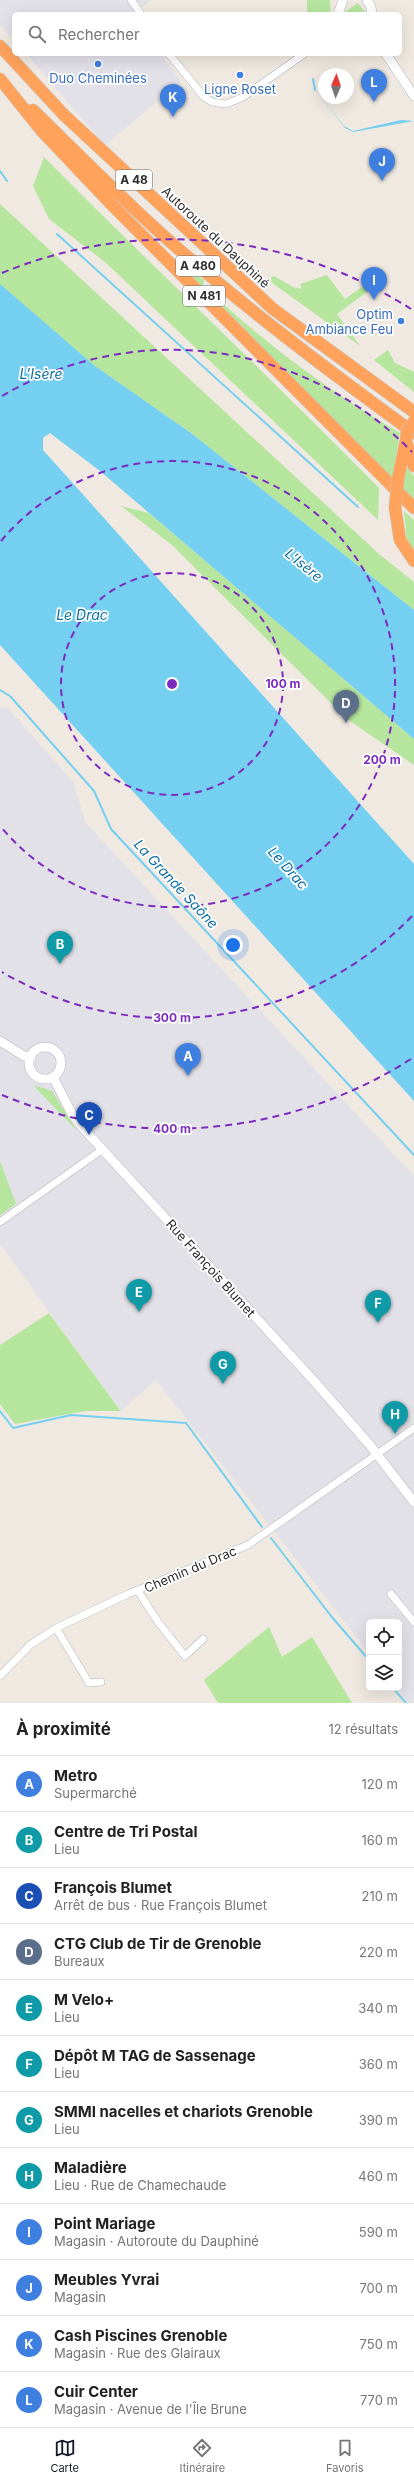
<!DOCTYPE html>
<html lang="fr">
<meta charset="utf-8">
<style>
body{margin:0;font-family:Inter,sans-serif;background:#f6f6f6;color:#222}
.controls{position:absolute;right:12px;bottom:12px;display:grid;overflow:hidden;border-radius:6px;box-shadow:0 4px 16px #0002}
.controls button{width:36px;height:36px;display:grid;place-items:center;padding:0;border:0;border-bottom:1px solid #e0e0e0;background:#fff;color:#222;font:20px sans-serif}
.compass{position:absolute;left:318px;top:68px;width:36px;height:36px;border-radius:50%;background:#fff;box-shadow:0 4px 16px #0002;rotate:2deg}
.you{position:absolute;left:233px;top:945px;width:14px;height:14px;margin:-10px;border:3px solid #fff;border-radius:50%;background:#1a73e8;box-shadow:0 0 0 6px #1a73e833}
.badge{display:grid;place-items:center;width:26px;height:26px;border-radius:50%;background:#111827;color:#fff;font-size:13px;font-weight:700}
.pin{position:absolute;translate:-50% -33px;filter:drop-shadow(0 1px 2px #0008)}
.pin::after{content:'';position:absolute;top:21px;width:14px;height:12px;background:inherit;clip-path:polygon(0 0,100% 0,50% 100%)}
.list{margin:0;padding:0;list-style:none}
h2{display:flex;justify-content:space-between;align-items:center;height:52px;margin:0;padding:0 16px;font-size:17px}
h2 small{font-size:13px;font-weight:400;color:#767676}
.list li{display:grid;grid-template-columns:26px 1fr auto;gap:12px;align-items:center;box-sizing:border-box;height:56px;padding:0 16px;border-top:1px solid #e0e0e0}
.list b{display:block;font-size:15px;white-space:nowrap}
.list p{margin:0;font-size:13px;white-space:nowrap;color:#767676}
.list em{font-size:13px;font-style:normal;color:#767676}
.icon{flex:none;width:22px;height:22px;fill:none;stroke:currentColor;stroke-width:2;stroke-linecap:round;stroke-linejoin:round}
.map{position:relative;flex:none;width:414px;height:1703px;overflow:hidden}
.search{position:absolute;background:#fff;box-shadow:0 4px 16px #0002;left:12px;right:12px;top:12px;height:44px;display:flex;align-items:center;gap:10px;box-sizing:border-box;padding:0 14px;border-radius:6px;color:#767676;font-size:15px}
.sheet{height:724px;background:#fff}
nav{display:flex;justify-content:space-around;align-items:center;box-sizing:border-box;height:56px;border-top:1px solid #e0e0e0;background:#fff;font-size:11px;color:#767676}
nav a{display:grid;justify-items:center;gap:2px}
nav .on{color:#111827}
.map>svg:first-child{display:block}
.industrial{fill:#e3e1e8}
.green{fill:#b6e59e}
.water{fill:#75cff0}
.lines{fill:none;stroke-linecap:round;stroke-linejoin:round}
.stream{stroke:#75cff0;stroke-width:2}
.street-casing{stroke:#b4b7c1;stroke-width:8}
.secondary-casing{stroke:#b4b7c1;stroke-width:10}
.highway-casing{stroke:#c9c9c9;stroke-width:13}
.street{stroke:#fff;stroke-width:7}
.secondary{stroke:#fff;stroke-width:9}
.highway{stroke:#ffa35c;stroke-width:12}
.highway-bridge-casing{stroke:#c9c9c9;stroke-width:13;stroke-linecap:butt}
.highway-bridge{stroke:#ffa35c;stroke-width:12}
.ring{fill:none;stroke:#7b2cbf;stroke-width:2;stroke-dasharray:7 5}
.shop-dot{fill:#3f7fe0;stroke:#fff;stroke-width:1.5}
.labels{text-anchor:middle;stroke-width:3.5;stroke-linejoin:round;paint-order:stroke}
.shield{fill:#fff;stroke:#6d6d6d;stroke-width:1}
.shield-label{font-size:12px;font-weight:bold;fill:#2e2e2e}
.shop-label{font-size:13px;fill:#366cbe;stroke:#fff}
.street-label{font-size:13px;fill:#2e2e2e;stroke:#fff}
.water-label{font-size:14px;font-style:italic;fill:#0d6fa3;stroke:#fff}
.centre{fill:#7b2cbf;stroke:#fff;stroke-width:2}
.ring-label{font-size:12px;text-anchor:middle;font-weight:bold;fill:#7b2cbf;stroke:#fff;stroke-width:3.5;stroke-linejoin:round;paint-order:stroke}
</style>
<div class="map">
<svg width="414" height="1703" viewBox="0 0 414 1703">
<rect width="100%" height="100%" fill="#efe9e1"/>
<path class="industrial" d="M0,0h151l-18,14h-119v26l-14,-16z
M26,54h135l20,28 -76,63z
M7,707l67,76 11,39 329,354v527h-6l-11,-15h2v-66h-30v31l-213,-273 -35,31 -121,-167v-536z"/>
<path class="green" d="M307,0h23l1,14h-24z
M358,3l7,9 -3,2h-14l-2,-3z
M44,157c110,111 225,219 335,331l-1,32 -273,-258 -56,-43 -16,-33z
M0,204l379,350 35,28v28l-223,-177 -96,-67 -83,-71 -12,-11z
M175,259l29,21 -1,5c56,54 129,109 197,148l-8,45z
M327,275l18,24 31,-22 6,4 -45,33 23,32 -92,-66 6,-4 19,11 9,2 -2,-5z
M388,350l7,13 19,9v20l-40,-32z
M406,466l8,10v24l-12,-11z
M121,506l28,7 265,226v26l-67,-46 -175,-174z
M404,511l10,9v33l-7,-10z
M36,1086l16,5 25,40 -42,-44z
M0,1161l16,43 -16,11z
M49,1313l71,97 1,1h-36l-70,13 -15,-20v-59z
M269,1627l13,30 30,-20 40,66h-134l-14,-23z"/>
<path class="water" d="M314,88l30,38 9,5 48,-11 13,1 -61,11 -8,-4z
M0,284l95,82 96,67 223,177v129l-314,-268 -50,-38 -7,5v12l371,414v237l-414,-456z"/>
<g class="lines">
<path class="stream" d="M313,79l2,11
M0,171l7,10
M57,234l301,273
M0,690l10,6 84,95 17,38 303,326
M0,1411l13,17 58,-13 115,8 76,104
M271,1538l60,78 38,44
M393,1688l13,15"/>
<g class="street-casing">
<path id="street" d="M131,0l10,14
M169,54l35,43 8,5 14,2 17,-7 61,-43
M0,1222l103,-73
M138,1591l20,31 27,34 18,-17
M391,1594l23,28
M56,1628l33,55 12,-1
M0,1676l30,-31 26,-17 72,-34 120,-49 166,-117"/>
</g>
<g class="secondary-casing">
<path id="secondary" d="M367,0l4,7 1,7
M338,14l5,-14
M386,54l28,42
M0,1041l24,15 7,1
M29 1063a16 16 0 1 1 32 0a16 16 0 1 1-32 0Z
M53,1077l19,37 10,13 232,254 55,63 45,58"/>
</g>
<g class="highway-casing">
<path id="highway" d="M0,46l64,69 209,194 141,103
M0,79l41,51 72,76 301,302
M33,110c44,43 87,87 133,128 79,70 163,133 248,195
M406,442l8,24
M398,479l8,-39
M395,507l5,33 14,21"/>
</g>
<use href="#street" class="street"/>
<use href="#secondary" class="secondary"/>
<use href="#highway" class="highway"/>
<g class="highway-bridge-casing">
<path id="highway-bridge" d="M406,440l1,-8 7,-11
M395,507l3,-28"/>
</g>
<use href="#highway-bridge" class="highway-bridge"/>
</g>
<g class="ring">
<circle cx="172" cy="684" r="111"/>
<path d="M1 541A223 223 0 1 1 1 827"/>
<path d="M412 916A334 334 0 0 1 2 972M2 396A334 334 0 0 1 412 452"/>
<path d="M411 1059A445 445 0 0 1 2 1095M2 273A445 445 0 0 1 411 309"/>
</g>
<g class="shop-dot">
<circle cx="98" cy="64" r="4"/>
<circle cx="240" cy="75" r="4"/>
<circle cx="401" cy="321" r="4"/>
</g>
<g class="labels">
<g class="shield">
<rect x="116" y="170" width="36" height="20" rx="3"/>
<rect x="176" y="256" width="44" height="20" rx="3"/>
<rect x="183" y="286" width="42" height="20" rx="3"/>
</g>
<g class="shield-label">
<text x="134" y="184">A 48</text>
<text x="198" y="270">A 480</text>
<text x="204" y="300">N 481</text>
</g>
<g class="shop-label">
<text x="98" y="83">Duo Cheminées</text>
<text x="240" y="94">Ligne Roset</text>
<text x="393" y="319" text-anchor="end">Optim<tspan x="393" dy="15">Ambiance Feu</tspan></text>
</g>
<g class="street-label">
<text transform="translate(216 237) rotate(43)" y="5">Autoroute du Dauphiné</text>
<text transform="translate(211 1268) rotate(48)" y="5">Rue François Blumet</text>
<text transform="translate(190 1569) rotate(-23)" y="5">Chemin du Drac</text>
</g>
<g class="water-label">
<text x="41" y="379">L'Isère</text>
<text transform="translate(304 565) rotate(39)" y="5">L'Isère</text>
<text x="82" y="620">Le Drac</text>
<text transform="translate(288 868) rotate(48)" y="5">Le Drac</text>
<text transform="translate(176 884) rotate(47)" y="5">La Grande Saône</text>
</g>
</g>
<circle cx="172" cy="684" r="6" class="centre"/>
<g class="ring-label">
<text x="283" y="688">100 m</text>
<text x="382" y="764">200 m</text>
<text x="172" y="1022">300 m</text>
<text x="172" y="1133">400 m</text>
</g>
</svg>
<div class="controls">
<button><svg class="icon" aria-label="locate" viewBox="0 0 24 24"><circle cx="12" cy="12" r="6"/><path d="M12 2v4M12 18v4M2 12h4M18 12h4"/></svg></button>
<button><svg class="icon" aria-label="layers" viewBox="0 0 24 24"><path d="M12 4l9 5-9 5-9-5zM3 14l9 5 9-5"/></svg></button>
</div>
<svg class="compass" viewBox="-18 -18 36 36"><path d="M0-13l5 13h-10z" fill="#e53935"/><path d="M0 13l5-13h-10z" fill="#767676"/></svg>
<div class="you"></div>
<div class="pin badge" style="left:188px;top:1076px;background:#3f7fe0">A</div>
<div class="pin badge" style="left:60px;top:964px;background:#0f9aa8">B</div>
<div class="pin badge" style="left:89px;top:1135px;background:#1a4fb4">C</div>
<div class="pin badge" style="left:346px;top:723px;background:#5c6f8a">D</div>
<div class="pin badge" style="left:139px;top:1312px;background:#0f9aa8">E</div>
<div class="pin badge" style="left:378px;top:1323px;background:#0f9aa8">F</div>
<div class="pin badge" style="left:223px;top:1384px;background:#0f9aa8">G</div>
<div class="pin badge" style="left:395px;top:1434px;background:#0f9aa8">H</div>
<div class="pin badge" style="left:374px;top:300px;background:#3f7fe0">I</div>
<div class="pin badge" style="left:382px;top:181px;background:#3f7fe0">J</div>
<div class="pin badge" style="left:173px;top:117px;background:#3f7fe0">K</div>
<div class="pin badge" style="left:374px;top:102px;background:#3f7fe0">L</div>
<div class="search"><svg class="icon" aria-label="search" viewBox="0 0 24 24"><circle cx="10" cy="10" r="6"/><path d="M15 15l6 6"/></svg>Rechercher</div>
</div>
<section class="sheet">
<h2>À proximité<small>12 résultats</small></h2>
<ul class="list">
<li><span class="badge" style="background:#3f7fe0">A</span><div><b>Metro</b><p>Supermarché</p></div><em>120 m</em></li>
<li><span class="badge" style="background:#0f9aa8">B</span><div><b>Centre de Tri Postal</b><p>Lieu</p></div><em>160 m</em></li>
<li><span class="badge" style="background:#1a4fb4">C</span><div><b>François Blumet</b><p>Arrêt de bus · Rue François Blumet</p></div><em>210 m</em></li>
<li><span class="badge" style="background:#5c6f8a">D</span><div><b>CTG Club de Tir de Grenoble</b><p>Bureaux</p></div><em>220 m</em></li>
<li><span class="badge" style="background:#0f9aa8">E</span><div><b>M Velo+</b><p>Lieu</p></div><em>340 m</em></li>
<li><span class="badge" style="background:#0f9aa8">F</span><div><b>Dépôt M TAG de Sassenage</b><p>Lieu</p></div><em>360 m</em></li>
<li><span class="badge" style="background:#0f9aa8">G</span><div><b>SMMI nacelles et chariots Grenoble</b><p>Lieu</p></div><em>390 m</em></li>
<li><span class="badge" style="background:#0f9aa8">H</span><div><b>Maladière</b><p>Lieu · Rue de Chamechaude</p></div><em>460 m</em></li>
<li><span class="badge" style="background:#3f7fe0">I</span><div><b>Point Mariage</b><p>Magasin · Autoroute du Dauphiné</p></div><em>590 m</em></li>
<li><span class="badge" style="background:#3f7fe0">J</span><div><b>Meubles Yvrai</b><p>Magasin</p></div><em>700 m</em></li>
<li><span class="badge" style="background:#3f7fe0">K</span><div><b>Cash Piscines Grenoble</b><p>Magasin · Rue des Glairaux</p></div><em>750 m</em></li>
<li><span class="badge" style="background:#3f7fe0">L</span><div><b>Cuir Center</b><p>Magasin · Avenue de l'Île Brune</p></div><em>770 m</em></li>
</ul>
</section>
<nav>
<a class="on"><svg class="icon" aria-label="map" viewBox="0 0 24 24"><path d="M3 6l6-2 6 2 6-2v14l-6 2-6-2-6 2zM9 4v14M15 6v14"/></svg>Carte</a>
<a><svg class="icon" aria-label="directions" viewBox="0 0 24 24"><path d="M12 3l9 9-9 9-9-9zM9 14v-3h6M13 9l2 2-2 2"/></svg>Itinéraire</a>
<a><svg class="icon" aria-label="saved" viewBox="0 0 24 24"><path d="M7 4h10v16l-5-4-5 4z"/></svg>Favoris</a>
</nav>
